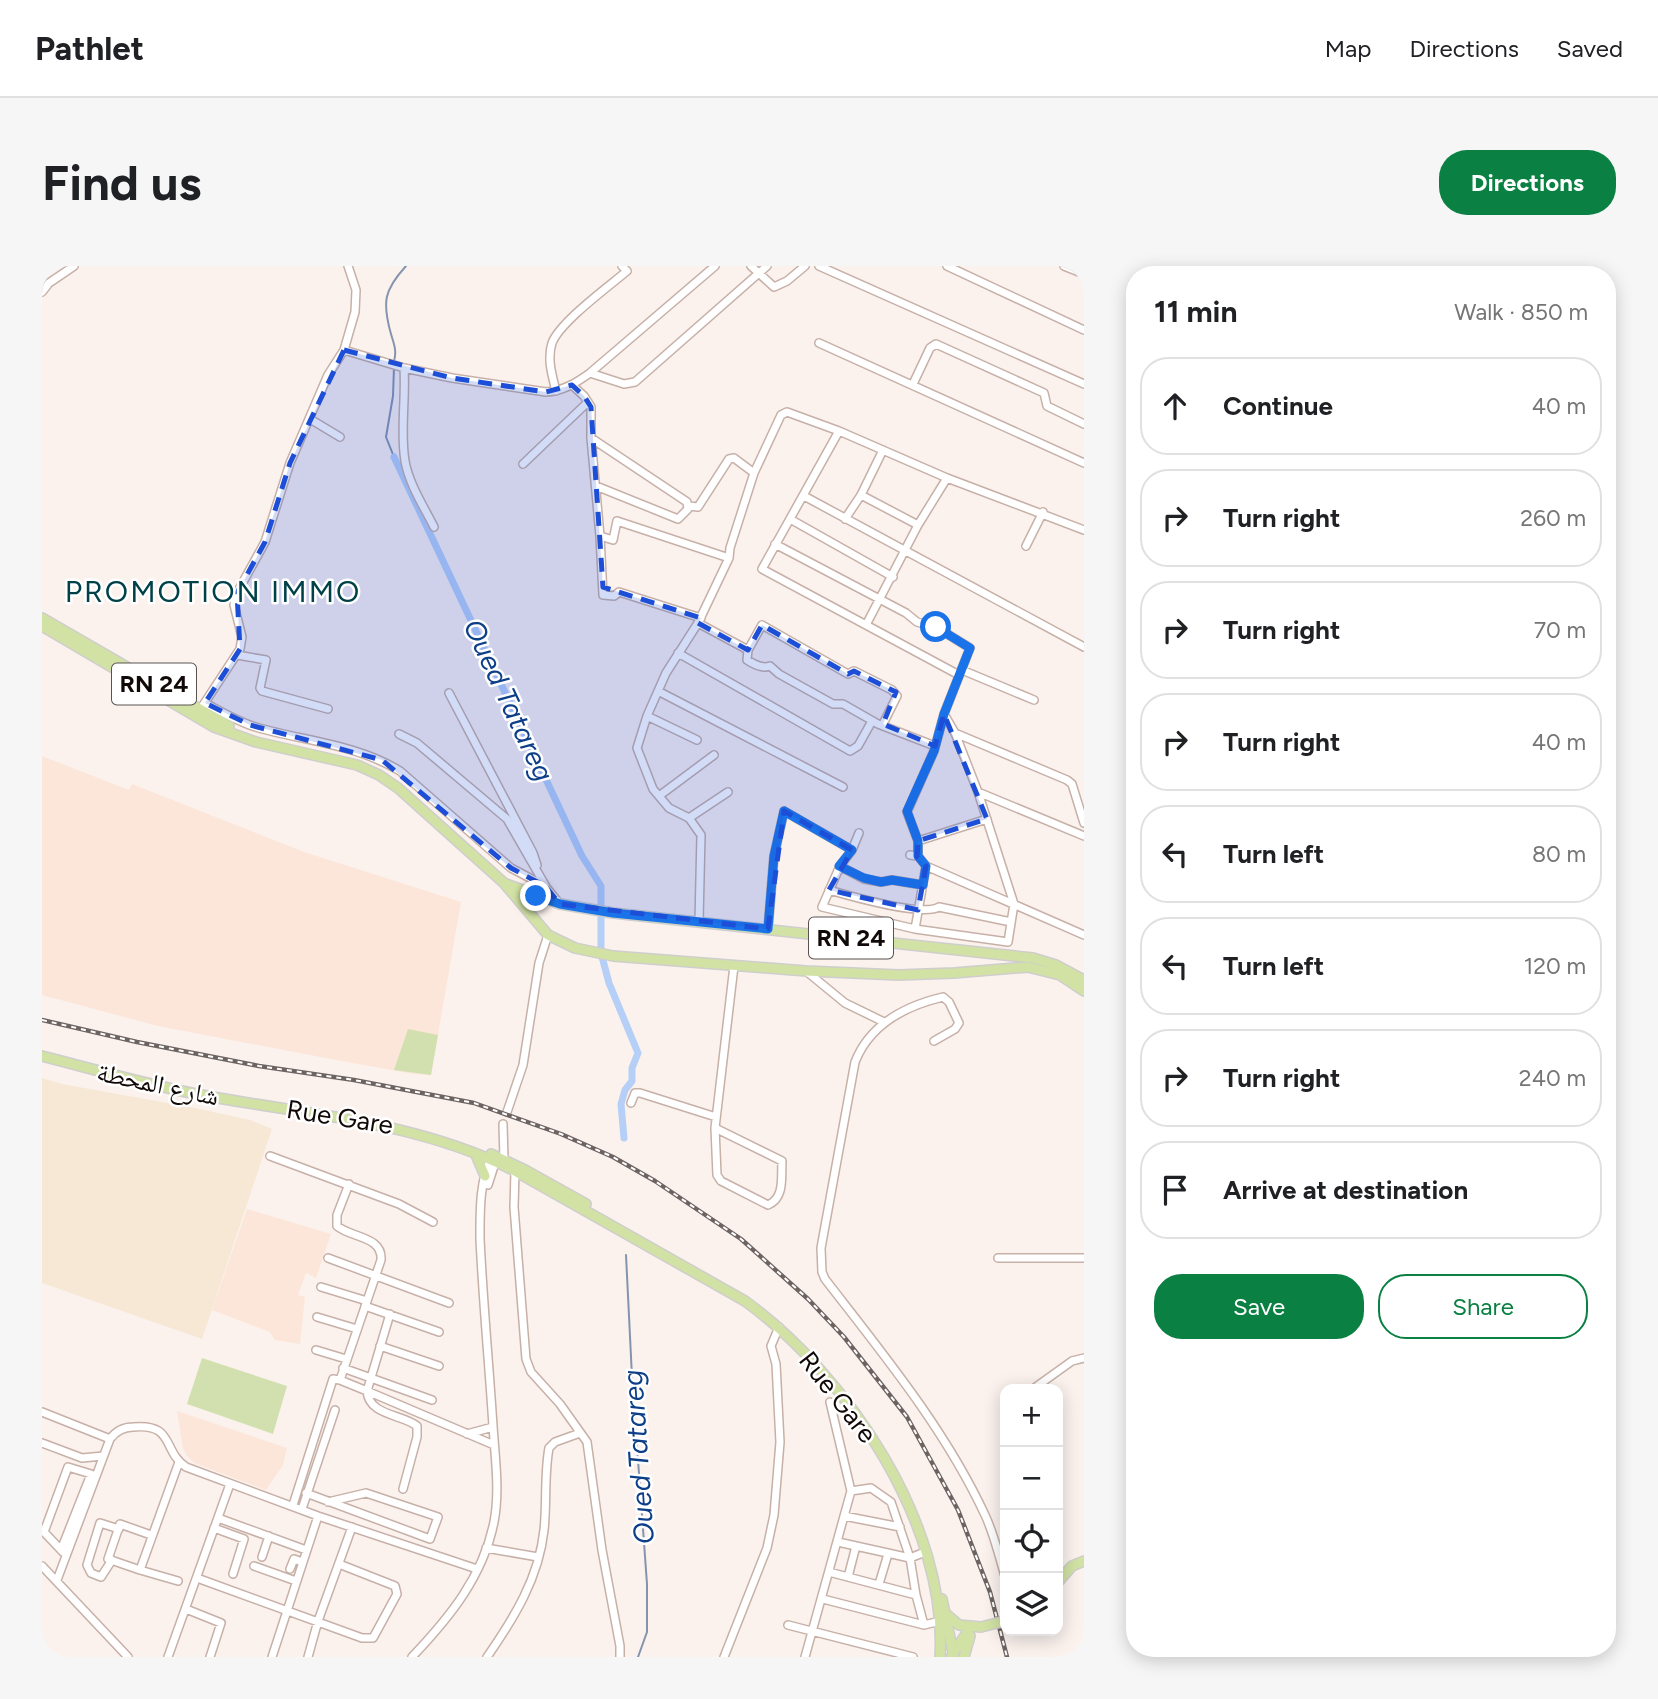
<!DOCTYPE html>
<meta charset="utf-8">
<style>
body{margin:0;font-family:Figtree,"Noto Naskh Arabic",sans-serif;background:#f6f6f6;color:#202124}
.controls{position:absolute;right:21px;bottom:21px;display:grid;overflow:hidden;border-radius:14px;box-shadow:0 4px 18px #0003}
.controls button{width:63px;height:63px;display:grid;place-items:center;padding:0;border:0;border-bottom:2px solid #e0e0e0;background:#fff;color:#202124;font:35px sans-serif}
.stop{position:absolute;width:21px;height:21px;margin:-16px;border:5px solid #1a73e8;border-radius:50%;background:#fff}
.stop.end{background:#1a73e8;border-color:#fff;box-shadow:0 2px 7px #0008}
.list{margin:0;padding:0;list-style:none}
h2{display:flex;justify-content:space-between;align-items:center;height:91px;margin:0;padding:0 28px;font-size:30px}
h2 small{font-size:23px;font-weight:400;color:#757577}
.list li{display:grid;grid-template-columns:46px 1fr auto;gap:21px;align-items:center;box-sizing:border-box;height:98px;margin:0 14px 14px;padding:0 14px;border:2px solid #e0e0e0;border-radius:28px}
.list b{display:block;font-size:26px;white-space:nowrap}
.list em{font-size:23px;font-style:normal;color:#757577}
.actions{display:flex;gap:14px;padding:21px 28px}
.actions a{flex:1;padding:16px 0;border:2px solid #0b8043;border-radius:28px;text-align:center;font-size:24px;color:#0b8043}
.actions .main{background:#0b8043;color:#fff}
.icon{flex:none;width:38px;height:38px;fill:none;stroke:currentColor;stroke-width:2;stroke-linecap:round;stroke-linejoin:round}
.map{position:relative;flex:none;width:1042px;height:1391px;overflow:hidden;border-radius:28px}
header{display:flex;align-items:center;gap:42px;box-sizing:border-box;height:98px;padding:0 35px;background:#fff;border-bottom:2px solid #e0e0e0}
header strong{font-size:33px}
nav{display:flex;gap:38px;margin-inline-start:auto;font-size:24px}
.intro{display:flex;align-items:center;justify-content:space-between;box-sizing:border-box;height:168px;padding:0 42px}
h1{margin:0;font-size:49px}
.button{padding:18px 32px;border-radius:28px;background:#0b8043;color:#fff;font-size:24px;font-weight:700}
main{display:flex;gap:42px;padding:0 42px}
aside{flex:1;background:#fff;border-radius:28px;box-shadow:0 4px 18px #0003}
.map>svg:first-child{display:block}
.commercial{fill:#f6e8d5}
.education{fill:#fce5d9}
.green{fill:#d2e0b0}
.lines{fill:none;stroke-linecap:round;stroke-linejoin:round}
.stream{stroke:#8494af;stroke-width:2}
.canal{stroke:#b6cff7;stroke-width:7}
.minor-casing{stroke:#c7b0a7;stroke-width:10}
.major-casing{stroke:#cfcecd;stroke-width:12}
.minor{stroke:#fff;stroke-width:7}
.major{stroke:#d1e2a4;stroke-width:9}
.rail-casing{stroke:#6d6462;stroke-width:4.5}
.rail{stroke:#fff;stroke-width:2;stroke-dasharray:5;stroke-linecap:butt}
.major-bridge-casing{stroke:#cfcecd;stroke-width:12;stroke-linecap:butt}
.major-bridge{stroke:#d1e2a4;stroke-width:9}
.route{stroke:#1a73e8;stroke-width:9}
.marked{fill:#1d4ed8;fill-opacity:0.2;stroke:#1d4ed8;stroke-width:5;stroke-dasharray:14 9;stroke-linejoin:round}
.labels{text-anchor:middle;stroke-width:5;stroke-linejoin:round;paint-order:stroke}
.shield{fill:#fff;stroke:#585351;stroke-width:2}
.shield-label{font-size:24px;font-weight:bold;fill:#110907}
.street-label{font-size:26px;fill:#110907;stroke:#fff}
.water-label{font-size:28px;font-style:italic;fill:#0d3e88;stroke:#fff}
.quarter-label{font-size:30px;letter-spacing:2px;fill:#004149;stroke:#fff}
</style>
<header>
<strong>Pathlet</strong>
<nav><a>Map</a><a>Directions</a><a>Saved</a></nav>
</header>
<div class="intro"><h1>Find us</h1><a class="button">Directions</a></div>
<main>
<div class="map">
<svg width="1042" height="1391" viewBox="0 0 1042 1391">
<rect width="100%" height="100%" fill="#fbf2ee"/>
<path class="commercial" d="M0,812l20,6 133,24 55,12 22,9 -70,210 -160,-56z"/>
<path class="education" d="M0,490l87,34 3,-6 172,68 157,50 -30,173 -17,-1 -83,-15 -173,-33 -116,-31z
M205,943l84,25 -15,44 -10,-5 -8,22 7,2 -5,47 -25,-4 -5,-8 -58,-22z
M135,1145l110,37 -4,17 -17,25 -72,-27 -6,-6 -5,-8z"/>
<path class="green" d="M366,763l30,6 -7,40 -37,-5z
M160,1092l85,28 -14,48 -86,-30z"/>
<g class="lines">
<path class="stream" d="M352,95c3,-10 0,-17 -3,-27 -9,-32 -7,-44 15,-68
M352,101l-1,29 -7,41 8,20
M584,989l6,122 15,207v48l-9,25"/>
<path class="canal" d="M352,191l188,399 19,30v67l8,30 29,70 -6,15v13l-7,9 -4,14 3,34"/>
<g class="minor-casing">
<path id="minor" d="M709,0l23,21 13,-6 18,-15
M777,0l265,118
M905,0l137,64
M1022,0l20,8
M0,26l7,-9 25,-17
M777,77l265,120
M302,84l60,18 48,10 94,14c17,-1 30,-9 44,-19l125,-107
M362,102c2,31 -4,63 1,93 4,23 19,46 29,66
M548,107l34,11 11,-2 132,-116
M871,118l17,-36 6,-4 108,49 3,13 37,18
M530,119l12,11 7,11v31l9,98 13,4 4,-19 112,37
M514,125c-4,-16 -9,-32 -4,-48 8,-21 56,-56 75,-72l-5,-5
M268,153l30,18
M797,165l-77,138 197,106
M549,172l96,64 1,7 -10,10 -82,-33
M481,198l65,-62
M819,229l22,-45
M762,230l280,151
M647,240l9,1 31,-48 5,-1 20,15
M748,253l103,58
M803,253l16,-24 57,30
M558,270l3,59 11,1 5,-4 82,26
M733,278l131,69 11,9 19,5 34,21 -26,66 -10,37 -27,61 11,29v15
M984,280l17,-34
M656,357l50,27 -1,10c7,4 15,9 23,6l9,8 54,30h10l35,20 57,22
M824,359l52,-100 29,-47
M706,384l14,-25 86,49 6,-3 38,19 5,6 -14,28
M636,387l172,98 8,-5 14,-25
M195,389l29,5 -6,28 2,3 66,18
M920,404l72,30
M616,425l185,96
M407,427l84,160 4,12
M163,437c17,9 35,20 54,25 47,13 99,17 141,43l111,97 34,18 14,17
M156,447l42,-64 2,-12 -8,-32 3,-12 28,-51 25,-79 38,-88 16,-25 11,-38 1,-22 -8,-24
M605,450l50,24
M913,467l112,47 5,4 12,39
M357,468l18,9 90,76 38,66
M936,526l106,44
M617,530l55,-41
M647,552l39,-26
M817,567l-7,17 -12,16 24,13 17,3 11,-2 31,5
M876,575l69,-22
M868,589l8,1 8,10 158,69
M798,600l-18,41 93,22 93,13 6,-38 -36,-112 -23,-59 -11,-19
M787,624c21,6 93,27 110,17l72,15
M657,655l2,-86 -12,-17 -20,-10 -16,-19 -16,-41 10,-32 19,-43 32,-50 31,-65 1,-10 24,-75 27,-58 6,-3 52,19 108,47 137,52
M726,663l6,-73 10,-45 68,39
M873,663l11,-63
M764,705l39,32 39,19
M892,775l21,-12 4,-6 -10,-21 -6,-5c-38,9 -73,27 -88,65l-34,186 1,24 3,7c58,75 120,150 160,236 9,19 14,41 20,61
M589,837l4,-10h5l76,24
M465,846l16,-47 16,-102 9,-28
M461,858l1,35
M673,862l67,33c-1,16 3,37 -14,44l-47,-24 -4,-6 -2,-47 19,-162
M228,890l129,48 34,18
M473,905l-1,36 12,152 5,13 29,32 27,38 15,108 18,96v11
M446,919l8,-25
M286,992l121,45
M956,992h86
M279,1021l46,14
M323,1040l74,26
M348,1048l-23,77 127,54
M275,1051l40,12
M338,1080l59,20
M274,1084l30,9
M301,1102l89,32
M298,1114l27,11c2,25 35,23 50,35v11l-14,52
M991,1123l39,-28 12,-3
M0,1146l68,27
M425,1168l26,-7
M0,1177l40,15 21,-2
M809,1225l20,-3 20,14 19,56 6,37
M264,1227l124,46 8,-22 -72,-24 -38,9
M251,1239l40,-126 7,1 41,-120c2,-24 -30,-22 -44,-34v-11l12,-31
M260,1243l33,-99
M802,1250l56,11
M176,1252l88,32
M172,1262l30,11 -11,35
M0,1264l21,22
M2,1266l24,-65 23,7 -30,76
M109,1269l-31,-11 -12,35 32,11 39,-108
M796,1276l72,16 15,-6
M444,1282l52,9
M220,1291l7,-21
M70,1294l-11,17 -10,-4 -4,-8 13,-42 19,6
M0,1300l86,91
M212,1300l42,15
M248,1303l4,-10 8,3
M98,1304l38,11
M787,1306l87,23 8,30
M806,1311l8,-31
M155,1312l165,60h11l24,-44 -2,-8 -56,-22
M15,1314l53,-141c6,-8 13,-12 23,-12 42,-4 29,24 53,40l132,49 159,53
M837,1318l9,-30
M781,1333l101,26 16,-4
M144,1343l35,14 -11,34
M746,1359l125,32
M126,1391l62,-173
M230,1391l46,-141
M266,1391l10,-36 34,-94
M370,1391c37,-39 71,-80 82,-135 6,-31 1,-65 -1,-96 -4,-62 -10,-124 -13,-187 0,-25 -1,-59 12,-82
M445,1391c27,-39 52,-79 57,-127 3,-27 0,-55 5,-82l6,-6 25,-9
M682,1391l43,-109 7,-33 6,-73 -4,-78 -5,-18 8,-19
M763,1391l46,-166 -21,-89"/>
</g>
<g class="major-casing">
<path id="major" d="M0,352l187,108
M0,360l172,101 42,15 101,23 22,10 19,13 106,95 44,52 27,13 38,8 193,15 93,4 55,-2 74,-6 32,8 24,16
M464,618l54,20 53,9 420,45 23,7 28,15
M0,790c55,14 109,30 165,40 104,19 212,26 308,75l230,130c103,75 203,224 195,356
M449,888l34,16 61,34
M434,889l9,21
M1016,1316l14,-16 12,-5
M900,1333l12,58
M903,1347l14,12 22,2
M910,1389l18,-27
M922,1391l6,-21"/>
</g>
<use href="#minor" class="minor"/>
<use href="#major" class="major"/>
<g class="rail-casing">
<path id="rail" d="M0,754l95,22 122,24 95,14 120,23 87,31 52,23 42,24 86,58 67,60 36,38 63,80 51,93 32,82 17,65"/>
</g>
<use href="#rail" class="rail"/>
<g class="major-bridge-casing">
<path id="major-bridge" d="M939,1361l24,-6"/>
</g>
<use href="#major-bridge" class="major-bridge"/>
</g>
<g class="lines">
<path class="route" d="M494,630l24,8 53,9 155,16 6,-73 10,-45 68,39 -13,16 25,12 17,4 11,-2 31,5 3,-19 -8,-10v-15l-11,-30 27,-60 10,-37 26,-66 -34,-21"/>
</g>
<path class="marked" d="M302,84l108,28 94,14 26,-7 12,11 7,11 12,180 98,31 -3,5 50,27 14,-25 86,49 6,-3 42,21 -13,32 52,22 9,-32 43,105 -69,22 -1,16 9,9 -8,44 -89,-20 23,-40 -68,-39 -16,118 -208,-25 -15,-18 -34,-18 -129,-108 -132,-35 -45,-22 35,-54 -3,-56 28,-51 25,-79z"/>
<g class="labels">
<g class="shield">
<rect x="70" y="397.5" width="84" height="41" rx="5"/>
<rect x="767" y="651.5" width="84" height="41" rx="5"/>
</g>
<g class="shield-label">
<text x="112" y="426">RN 24</text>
<text x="809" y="680">RN 24</text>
</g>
<g class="street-label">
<text transform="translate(116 818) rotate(12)" y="9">شارع المحطة</text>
<text transform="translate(298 851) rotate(9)" y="9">Rue Gare</text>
<text transform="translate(796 1131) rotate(52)" y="9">Rue Gare</text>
</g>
<g class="water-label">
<text transform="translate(467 434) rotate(65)" y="10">Oued Tatareg</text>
<text transform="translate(596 1191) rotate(-94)" y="10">Oued Tatareg</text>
</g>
<g class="quarter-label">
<text x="171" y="336">PROMOTION IMMO</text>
</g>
</g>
</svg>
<div class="controls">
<button>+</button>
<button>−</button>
<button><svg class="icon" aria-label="locate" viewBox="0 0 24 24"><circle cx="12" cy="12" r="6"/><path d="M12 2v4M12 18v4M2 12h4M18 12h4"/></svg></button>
<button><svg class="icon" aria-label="layers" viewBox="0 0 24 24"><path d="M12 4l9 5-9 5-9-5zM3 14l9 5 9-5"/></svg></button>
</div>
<div class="stop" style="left:894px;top:361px"></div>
<div class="stop end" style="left:494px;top:630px"></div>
</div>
<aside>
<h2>11 min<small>Walk · 850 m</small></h2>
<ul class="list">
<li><svg class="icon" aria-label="ahead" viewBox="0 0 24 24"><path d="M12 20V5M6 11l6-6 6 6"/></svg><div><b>Continue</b></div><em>40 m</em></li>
<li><svg class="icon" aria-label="right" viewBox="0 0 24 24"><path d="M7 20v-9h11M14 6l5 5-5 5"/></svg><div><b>Turn right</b></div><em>260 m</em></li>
<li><svg class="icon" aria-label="right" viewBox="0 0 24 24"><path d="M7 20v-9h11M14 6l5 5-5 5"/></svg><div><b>Turn right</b></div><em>70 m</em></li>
<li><svg class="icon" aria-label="right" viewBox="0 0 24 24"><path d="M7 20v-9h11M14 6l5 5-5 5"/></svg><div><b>Turn right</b></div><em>40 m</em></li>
<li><svg class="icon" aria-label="left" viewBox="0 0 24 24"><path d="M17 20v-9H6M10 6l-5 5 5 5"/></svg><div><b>Turn left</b></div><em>80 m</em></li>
<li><svg class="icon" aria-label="left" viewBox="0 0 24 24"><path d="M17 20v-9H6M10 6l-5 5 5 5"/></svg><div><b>Turn left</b></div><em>120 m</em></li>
<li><svg class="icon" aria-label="right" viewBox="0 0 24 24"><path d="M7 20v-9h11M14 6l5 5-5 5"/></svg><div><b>Turn right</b></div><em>240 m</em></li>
<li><svg class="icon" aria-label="arrive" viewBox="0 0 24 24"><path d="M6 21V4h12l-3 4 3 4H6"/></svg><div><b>Arrive at destination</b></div></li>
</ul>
<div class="actions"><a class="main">Save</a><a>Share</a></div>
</aside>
</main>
